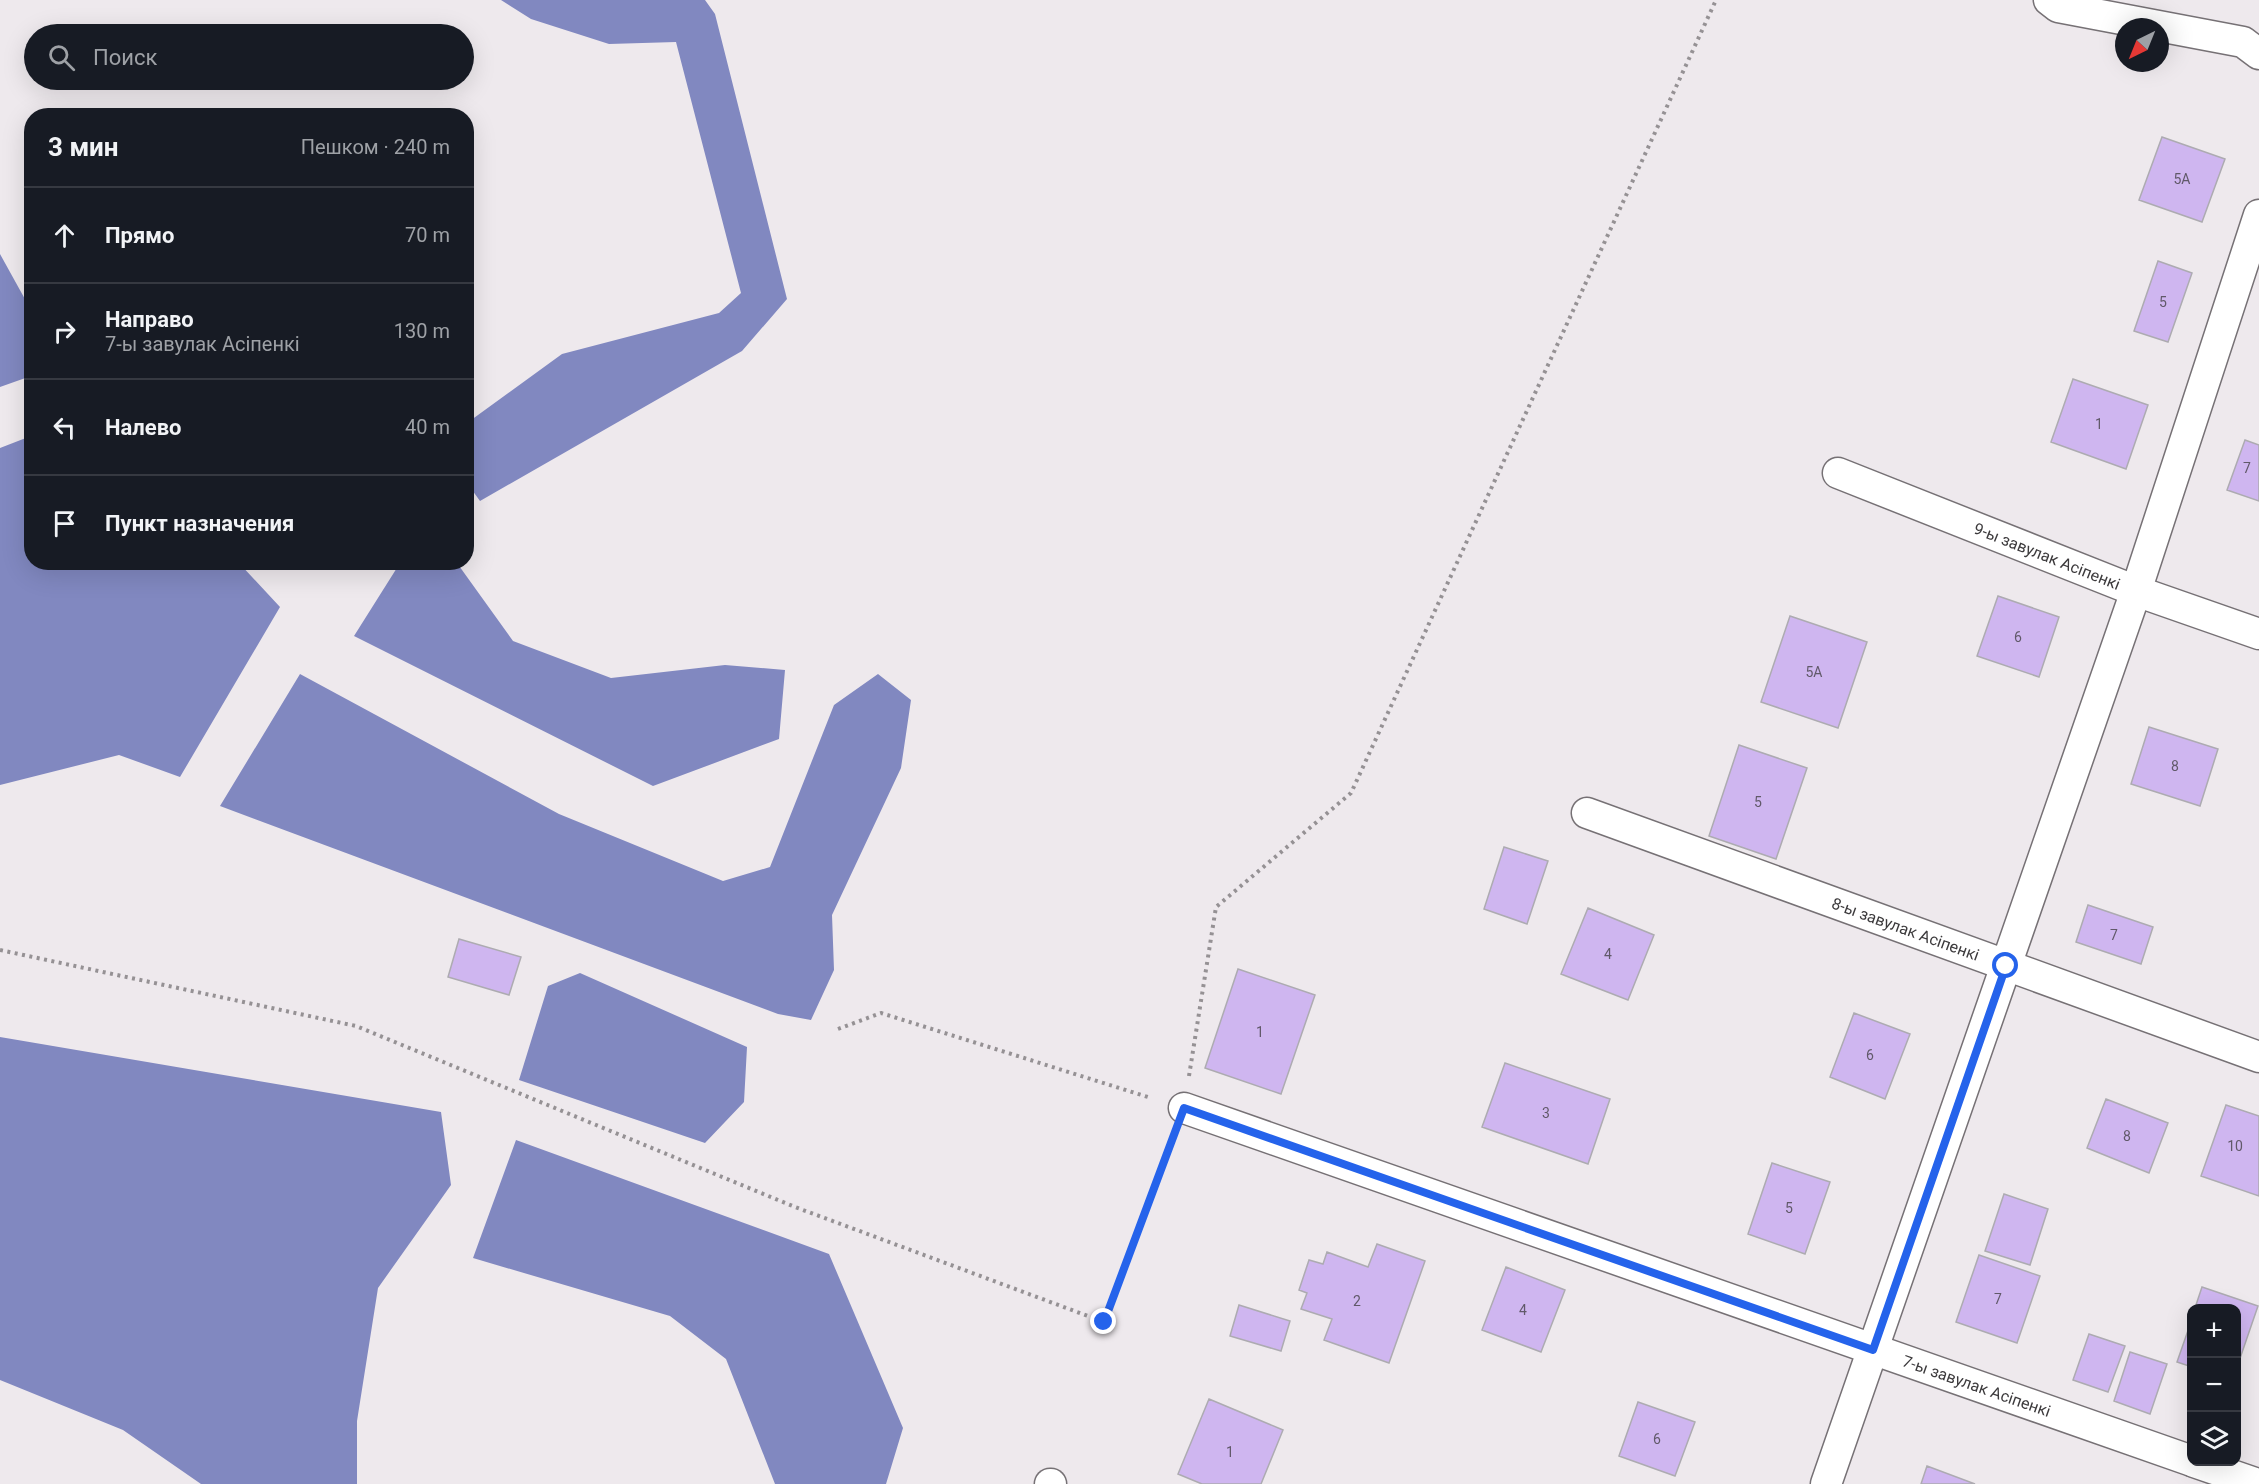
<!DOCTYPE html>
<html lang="ru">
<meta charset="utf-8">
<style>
body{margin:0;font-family:Roboto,sans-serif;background:#20242c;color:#f1f3f6}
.controls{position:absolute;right:18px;bottom:18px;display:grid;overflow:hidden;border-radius:12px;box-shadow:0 6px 24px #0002}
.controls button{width:54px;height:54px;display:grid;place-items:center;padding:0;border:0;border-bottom:2px solid #363941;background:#171b24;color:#f1f3f6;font:30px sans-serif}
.compass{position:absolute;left:2115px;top:18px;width:54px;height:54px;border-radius:50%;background:#171b24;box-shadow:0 6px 24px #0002;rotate:223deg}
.stop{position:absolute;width:18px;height:18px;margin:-14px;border:4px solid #2563eb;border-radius:50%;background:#fff}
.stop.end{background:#2563eb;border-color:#fff;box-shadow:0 2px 6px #0008}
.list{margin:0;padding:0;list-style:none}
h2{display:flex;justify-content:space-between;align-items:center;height:78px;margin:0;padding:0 24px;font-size:26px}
h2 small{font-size:20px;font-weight:400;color:#9ea1a6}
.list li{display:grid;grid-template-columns:39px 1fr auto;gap:18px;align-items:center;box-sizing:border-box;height:96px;padding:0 24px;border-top:2px solid #363941}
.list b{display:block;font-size:22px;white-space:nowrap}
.list p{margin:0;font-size:20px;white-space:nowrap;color:#9ea1a6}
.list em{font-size:20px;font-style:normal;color:#9ea1a6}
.icon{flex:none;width:33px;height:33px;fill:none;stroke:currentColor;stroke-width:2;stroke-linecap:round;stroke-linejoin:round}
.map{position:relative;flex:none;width:2259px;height:1484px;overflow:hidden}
.search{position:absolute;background:#171b24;box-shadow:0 6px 24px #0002;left:24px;top:24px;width:450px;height:66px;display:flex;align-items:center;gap:15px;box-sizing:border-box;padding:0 21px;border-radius:33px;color:#9ea1a6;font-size:22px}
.panel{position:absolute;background:#171b24;box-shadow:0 6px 24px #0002;left:24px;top:108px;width:450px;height:462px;border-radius:24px}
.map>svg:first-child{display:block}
.water{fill:#8188c0}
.building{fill:#cfb6f0;stroke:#adabb1;stroke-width:1.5}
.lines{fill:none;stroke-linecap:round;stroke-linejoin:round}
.minor-casing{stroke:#767175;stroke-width:33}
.path{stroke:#959194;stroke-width:4;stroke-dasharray:3 4.5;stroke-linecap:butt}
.minor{stroke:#fff;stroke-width:30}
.route{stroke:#2563eb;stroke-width:8}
.labels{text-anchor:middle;stroke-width:4.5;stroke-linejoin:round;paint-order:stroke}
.number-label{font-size:14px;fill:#615969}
.street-label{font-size:16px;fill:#3c3a3c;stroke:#fbf6fa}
</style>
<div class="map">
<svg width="2259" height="1484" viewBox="0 0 2259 1484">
<rect width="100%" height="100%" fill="#eee9ed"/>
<path class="water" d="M501,0h204l10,14 72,285 -45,52 -262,150 -13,-18v-60l95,-69 157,-41 22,-20 -65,-251 -67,2 -78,-25z
M0,254l31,56v66l-31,11z
M31,436l1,126 207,1 41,44 -100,170 -61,-22 -119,30v-337z
M400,563h57l56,78 98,37 114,-13 60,5 -6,69 -126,47 -299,-150z
M300,674l259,140 164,67 47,-14 64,-162 44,-31 33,26 -10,68 -69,147 2,55 -23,50 -33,-6 -558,-208z
M580,973l167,74 -3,55 -39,41 -186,-63 29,-94z
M0,1037l441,75 10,73 -73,103 -21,133v63h-156l-78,-54 -123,-50z
M516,1140l313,114 74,174 -17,56h-111l-49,-125 -56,-43 -197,-58z"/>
<path class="building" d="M2162,137l63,22 -23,63 -63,-22z
M2158,261l34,12 -24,69 -34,-11z
M2073,379l75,26 -22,64 -75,-27z
M2245,440l14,5v56l-32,-11z
M1998,596l61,21 -20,60 -62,-21z
M1790,616l77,26 -29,86 -77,-26z
M2149,727l69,22 -18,57 -69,-22z
M1739,745l68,23 -31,91 -67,-23z
M1504,847l44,14 -21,63 -43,-15z
M2088,905l65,22 -12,37 -65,-22z
M1588,908l66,27 -26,65 -67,-26z
M459,939l62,18 -12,38 -61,-18z
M1238,969l77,26 -34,99 -76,-26z
M1854,1013l56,21 -25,65 -55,-22z
M1505,1063l105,36 -22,65 -106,-37z
M2106,1099l62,24 -19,50 -62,-25z
M2226,1105l33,11v80l-58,-20z
M1772,1163l58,19 -25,72 -57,-20z
M2004,1194l44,15 -18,56 -45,-14z
M1377,1244l48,17 -36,102 -65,-23 8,-21 -31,-10 6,-16 -8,-3 10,-30 14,4 4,-12 41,15z
M1979,1255l61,21 -23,67 -61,-21z
M1506,1267l59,23 -24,62 -59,-22z
M2202,1287l56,19 -22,64v-62h-41z
M1239,1305l51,16 -9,30 -51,-15z
M2192,1319v48l-15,-5z
M2089,1334l36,12 -17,46 -35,-12z
M2130,1352l37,12 -17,50 -36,-13z
M1209,1399l74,31 -22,54h-59l-24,-10z
M1638,1402l57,20 -20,54 -56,-20z
M1927,1466l48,18h-54z"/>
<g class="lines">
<g class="minor-casing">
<g id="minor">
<path d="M2049,0l9,7 185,35 16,12"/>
<path id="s1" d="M1838,473l298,118 123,43"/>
<path id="s2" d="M1587,813l672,244"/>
<path id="s3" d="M1184,1108l1008,353"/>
<path d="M2194,1462l64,22"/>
<path d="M1050,1484h1"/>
<path d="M1826,1484l310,-893 123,-376"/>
</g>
</g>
<path class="path" d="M0,950l356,76 439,181 309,115 69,-183
M838,1029l43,-16 270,85
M1189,1076l27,-169 135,-114 365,-793"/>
<use href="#minor" class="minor"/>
</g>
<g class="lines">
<path class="route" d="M1104,1322l80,-214 689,242 133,-384"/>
</g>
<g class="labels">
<g class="number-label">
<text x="2182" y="184">5А</text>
<text x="2163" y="307">5</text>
<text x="2099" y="429">1</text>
<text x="2247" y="473">7</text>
<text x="2018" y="642">6</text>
<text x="1814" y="677">5А</text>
<text x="2175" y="771">8</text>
<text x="1758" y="807">5</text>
<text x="2114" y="940">7</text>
<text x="1608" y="959">4</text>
<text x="1260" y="1037">1</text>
<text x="1870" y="1060">6</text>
<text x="1546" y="1118">3</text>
<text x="2127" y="1141">8</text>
<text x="2235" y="1151">10</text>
<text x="1789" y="1213">5</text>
<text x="1998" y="1304">7</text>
<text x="1357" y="1306">2</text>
<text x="1523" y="1315">4</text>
<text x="1657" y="1444">6</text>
<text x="1230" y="1457">1</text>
</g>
<g class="street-label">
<text dy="6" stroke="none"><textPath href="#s1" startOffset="225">9-ы завулак Асіпенкі</textPath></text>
<text dy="6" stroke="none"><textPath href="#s2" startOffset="339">8-ы завулак Асіпенкі</textPath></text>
<text dy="6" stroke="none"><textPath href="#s3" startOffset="840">7-ы завулак Асіпенкі</textPath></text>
</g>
</g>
</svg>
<div class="controls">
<button>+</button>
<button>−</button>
<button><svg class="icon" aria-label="layers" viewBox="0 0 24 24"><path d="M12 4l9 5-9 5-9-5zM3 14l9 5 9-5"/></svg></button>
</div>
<svg class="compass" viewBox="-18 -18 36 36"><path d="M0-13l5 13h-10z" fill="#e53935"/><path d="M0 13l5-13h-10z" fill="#9ea1a6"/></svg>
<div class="stop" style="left:2006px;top:966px"></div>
<div class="stop end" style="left:1104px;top:1322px"></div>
<div class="search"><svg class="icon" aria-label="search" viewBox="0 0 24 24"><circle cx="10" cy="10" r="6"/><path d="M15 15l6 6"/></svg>Поиск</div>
<section class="panel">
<h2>3 мин<small>Пешком · 240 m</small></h2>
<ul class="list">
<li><svg class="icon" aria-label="ahead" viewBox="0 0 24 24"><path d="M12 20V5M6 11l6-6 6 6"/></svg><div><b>Прямо</b></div><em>70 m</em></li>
<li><svg class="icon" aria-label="right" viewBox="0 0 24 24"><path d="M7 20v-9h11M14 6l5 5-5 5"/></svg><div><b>Направо</b><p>7-ы завулак Асіпенкі</p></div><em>130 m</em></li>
<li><svg class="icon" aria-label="left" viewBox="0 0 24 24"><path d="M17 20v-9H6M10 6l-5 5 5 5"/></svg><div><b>Налево</b></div><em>40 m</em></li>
<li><svg class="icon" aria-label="arrive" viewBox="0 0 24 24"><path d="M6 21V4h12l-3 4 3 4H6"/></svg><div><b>Пункт назначения</b></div></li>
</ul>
</section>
</div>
